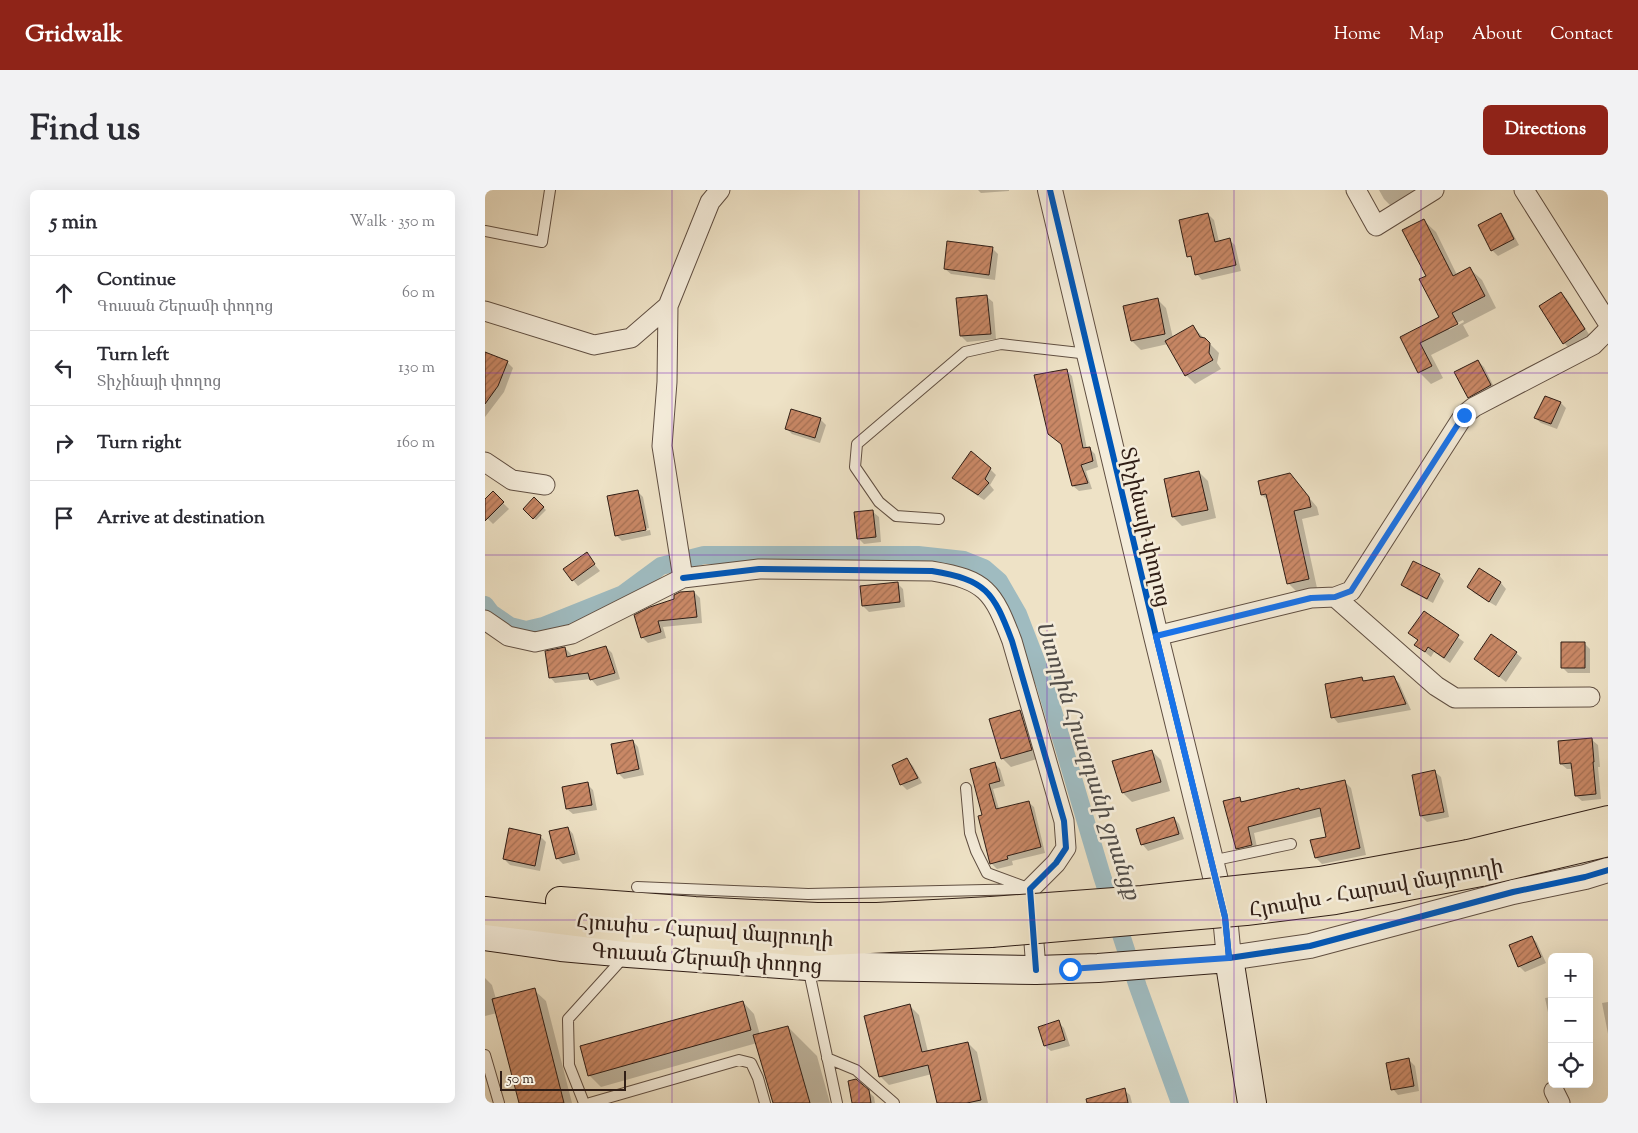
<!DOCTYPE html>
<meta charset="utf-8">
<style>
body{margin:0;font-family:"Sorts Mill Goudy","Noto Serif Armenian",serif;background:#f2f2f3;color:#2b2b33}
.controls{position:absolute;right:15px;bottom:15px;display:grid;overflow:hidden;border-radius:8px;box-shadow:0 5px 20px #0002}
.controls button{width:45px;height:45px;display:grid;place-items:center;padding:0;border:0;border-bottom:1px solid #e1e1e2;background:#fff;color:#2b2b33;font:25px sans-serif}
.scale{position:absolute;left:15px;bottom:12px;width:126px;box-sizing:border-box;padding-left:5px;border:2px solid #301e16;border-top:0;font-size:14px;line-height:18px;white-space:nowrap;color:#301e16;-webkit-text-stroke:4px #f4ecda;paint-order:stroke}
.stop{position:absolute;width:15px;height:15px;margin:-11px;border:4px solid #1a73e8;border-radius:50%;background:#fff}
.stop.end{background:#1a73e8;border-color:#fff;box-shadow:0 1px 5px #0008}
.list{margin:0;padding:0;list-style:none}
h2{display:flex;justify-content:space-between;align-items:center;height:65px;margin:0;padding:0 20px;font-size:21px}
h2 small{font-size:16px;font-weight:400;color:#7c7c81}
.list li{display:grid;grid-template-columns:32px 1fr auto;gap:15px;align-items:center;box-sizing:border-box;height:75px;padding:0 20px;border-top:1px solid #e1e1e2}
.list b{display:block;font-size:19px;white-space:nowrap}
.list p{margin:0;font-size:16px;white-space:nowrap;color:#7c7c81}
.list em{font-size:16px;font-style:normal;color:#7c7c81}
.icon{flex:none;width:28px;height:28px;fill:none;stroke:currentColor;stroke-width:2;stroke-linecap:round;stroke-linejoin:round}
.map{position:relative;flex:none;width:1123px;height:913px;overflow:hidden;border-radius:8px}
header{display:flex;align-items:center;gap:30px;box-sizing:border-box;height:70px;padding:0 25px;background:#8f2418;color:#fff}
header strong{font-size:24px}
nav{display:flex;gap:28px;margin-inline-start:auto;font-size:18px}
.intro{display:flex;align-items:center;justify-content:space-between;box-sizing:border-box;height:120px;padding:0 30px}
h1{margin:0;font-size:35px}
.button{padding:12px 22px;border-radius:8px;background:#8f2418;color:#fff;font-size:18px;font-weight:700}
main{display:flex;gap:30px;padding:0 30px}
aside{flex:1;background:#fff;border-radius:8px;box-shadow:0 5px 20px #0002}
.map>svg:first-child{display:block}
.shadow{fill:#0003;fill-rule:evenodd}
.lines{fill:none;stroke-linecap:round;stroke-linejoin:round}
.canal{stroke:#9fbbc0;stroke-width:18}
.building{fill:url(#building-hatch);stroke:#301e16}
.service-casing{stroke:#604f42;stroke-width:12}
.minor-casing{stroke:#604f42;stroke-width:21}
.tertiary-casing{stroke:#604f42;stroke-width:26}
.secondary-casing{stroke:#301e16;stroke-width:30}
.trunk-casing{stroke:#301e16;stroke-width:30}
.service{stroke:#f4ecda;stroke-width:10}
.minor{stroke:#f4ecda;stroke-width:19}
.tertiary{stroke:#f4ecda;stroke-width:24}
.secondary{stroke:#f4ecda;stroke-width:28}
.trunk{stroke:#eee2c6;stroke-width:28}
.trunk-bridge-casing{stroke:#301e16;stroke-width:30;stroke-linecap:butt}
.trunk-bridge{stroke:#eee2c6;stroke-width:28}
.cycleway-casing{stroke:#f4ecda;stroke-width:9}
.cycleway{stroke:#0057b8;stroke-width:6}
.route{stroke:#1a73e8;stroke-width:6}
.grid{fill:none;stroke:#7b2cbf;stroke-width:1;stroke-opacity:0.55}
.labels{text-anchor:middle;stroke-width:5;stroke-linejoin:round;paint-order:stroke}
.street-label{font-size:21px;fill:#301e16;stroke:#f4ecda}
.water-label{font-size:22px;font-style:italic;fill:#514d49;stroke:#f4ecda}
</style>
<header>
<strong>Gridwalk</strong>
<nav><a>Home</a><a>Map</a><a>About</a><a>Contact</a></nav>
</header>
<div class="intro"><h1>Find us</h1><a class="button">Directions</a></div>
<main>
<aside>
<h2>5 min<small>Walk · 350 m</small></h2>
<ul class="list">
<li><svg class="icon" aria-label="ahead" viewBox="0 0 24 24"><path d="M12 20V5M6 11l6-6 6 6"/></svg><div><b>Continue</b><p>Գուսան Շերամի փողոց</p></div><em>60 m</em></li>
<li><svg class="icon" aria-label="left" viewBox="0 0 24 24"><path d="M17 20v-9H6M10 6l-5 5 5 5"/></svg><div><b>Turn left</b><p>Տիչինայի փողոց</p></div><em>130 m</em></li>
<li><svg class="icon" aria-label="right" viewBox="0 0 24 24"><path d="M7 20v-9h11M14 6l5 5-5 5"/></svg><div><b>Turn right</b></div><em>160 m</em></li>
<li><svg class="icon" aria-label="arrive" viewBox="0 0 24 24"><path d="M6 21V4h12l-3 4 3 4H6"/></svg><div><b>Arrive at destination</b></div></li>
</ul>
</aside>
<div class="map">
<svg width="1123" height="913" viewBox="0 0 1123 913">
<defs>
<pattern id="building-hatch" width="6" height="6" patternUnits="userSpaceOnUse" patternTransform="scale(1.25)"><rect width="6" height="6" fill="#c98866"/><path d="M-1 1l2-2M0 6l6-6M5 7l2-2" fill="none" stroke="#a46f53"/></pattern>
</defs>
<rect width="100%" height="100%" fill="#eee2c6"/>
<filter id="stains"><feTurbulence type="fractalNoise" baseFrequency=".004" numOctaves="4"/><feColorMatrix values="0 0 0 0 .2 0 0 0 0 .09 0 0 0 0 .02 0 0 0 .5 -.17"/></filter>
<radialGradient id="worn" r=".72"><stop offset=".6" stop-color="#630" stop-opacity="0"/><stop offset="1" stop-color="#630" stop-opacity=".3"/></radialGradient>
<path class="shadow" d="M493,0h31v1l-28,2z
M894,0h45l-31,18 -9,-9z
M723,24l6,6 5,22 10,-2 6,5 6,26 -39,9 -5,-6 -3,-13 -5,-5z
M1016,25l5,6 13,24 -21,11 -6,-6z
M939,31l12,11 21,43 13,-6 12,11 14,28 -33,17 6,11 -38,19 12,23 -12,6 -12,-12 -18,-34 40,-20 -14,-42zM978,130l1,2 -15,8v-3z
M507,58l6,6 -3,26 -44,-6 -6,-5z
M1076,103l6,6 23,37 -20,13 -6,-6z
M502,107l6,5 3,37 -29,3 -6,-6z
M672,109l9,9 7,30 19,-12 27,27 -2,10 4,6 -26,15 -9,-9 -18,-31 -27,6 -9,-9 -7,-35z
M0,163l22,9 6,6 -9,24 -19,25z
M993,171l6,6 12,24 -22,12 -5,-6z
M581,180l6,6 15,73 2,-1 6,6 3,13 -12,4 6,18 -13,2 -6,-5 -11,-41 -7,-6z
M1060,207l16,6 5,5 -9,21 -16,-6 -6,-5z
M335,229l6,6 -6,18 -28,-9 -6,-6z
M505,279l6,6 -6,10 4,5 -10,10 -24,-16 -6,-6z
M714,282l9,9 8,37 -34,8 -9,-9z
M805,285l27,32 2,8 -17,4 15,69 -20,4 -9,-9 -19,-82 -7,-6z
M152,301l6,6 6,31 -30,6v2l31,-6 1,5 -29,6 -6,-6z
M8,303l16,16 -16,15 -8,-8v-15z
M49,309l12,11 -10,10 -12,-11z
M388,322l6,5 2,25 -17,2 -6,-6z
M101,364l14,17 -22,15 -5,-6z
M994,380l22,13 5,6 -10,17 -22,-13 -5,-6z
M954,385l5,6 -11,22 -25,-13 -6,-5z
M412,393l6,6 2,18 -36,5 -6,-6z
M209,402l6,6 2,25 -39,4 3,11 -18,5 -6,-6 -6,-21z
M939,422l40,30 -14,21 -16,-11 -3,5 -15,-12 2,-4 -8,-8z
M1099,453l6,6v24h-22l-6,-6z
M121,457l6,6 8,26 -23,7 -6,-7 -36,4 -5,-6 15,-29 6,6v3z
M1031,463l6,5 -16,24 -30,-23z
M908,487l6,6 12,27 -73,13 -5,-6 28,-39 4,4z
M535,521l9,9 11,38 -29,9 -9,-9z
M1107,550l6,5 2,22h-2l3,32 -19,2 -6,-5 -3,-27h-6l-6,-5z
M148,551l5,6 6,28 -20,4 -6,-6z
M667,561l9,9 9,31 -38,11 -9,-9 -9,-31z
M422,570l6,6 9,17 -15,7 -6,-6z
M510,574l5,5 5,17 -12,3 6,20 29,-7 6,5 11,46 -33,8 1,4 -16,4 -6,-6 -7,-47 -13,-46z
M950,582l6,5 8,40 -22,5 -6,-6z
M859,591l7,7 15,67 -44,9 -6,-6 12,-20 -5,-22 -69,17 4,19 -14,3 -7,-7 2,-49 5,4z
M102,594l6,6 4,20 -24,4 -6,-5z
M689,628l5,6 5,15 -36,12 -5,-6 -5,-16z
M83,638l5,6 7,26 -17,4 -6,-6z
M55,646l6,6 -6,29 -30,-6 -6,-6z
M1047,747l5,6 9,20 -21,9 -6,-6z
M0,788l7,7 4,14 38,-9 12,11 26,102h-52l-23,-90 -12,3z
M1067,807v23l-3,-3 -4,-19z
M258,812l11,12 6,21 28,-8 29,29 13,47h-56l-17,-60 -156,44 -12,-12z
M1123,812v32l-6,-31z
M425,816l9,9 9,37 40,-9 9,9 11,51h-50l-6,-29 -43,11 -9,-9z
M573,832l6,6 6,18 -19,5 -6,-5 -6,-18z
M924,870l6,6 4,25 -21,4 -5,-6z
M639,900l6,5 2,8h-34z
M383,901l6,6 1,6h-21z"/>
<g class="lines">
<path class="canal" d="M0,415l6,8 19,13 16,4 17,-4 80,-32 38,-28 43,-11h214l46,5 20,8 15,13 19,33 27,70 57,192 36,111 42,116"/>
</g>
<path class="building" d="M723,23l7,29 15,-4 6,27 -41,10 -4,-19 -4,1 -8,-37z
M1016,23l13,26 -23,12 -13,-26z
M939,29l29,57 17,-9 15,29 -33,17 6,11 -38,19 12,23 -14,7 -18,-36 39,-20 -20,-38 7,-3 -24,-46z
M462,51l46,6 -4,28 -45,-6z
M1076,102l24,37 -22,15 -24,-38z
M502,105l4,39 -31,2 -4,-38z
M673,108l7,36 -34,7 -8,-35z
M708,135l7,12 5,1 5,5 -1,10 4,7 -28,16 -20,-35z
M0,162l23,9 -10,25 -13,18z
M993,170l13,25 -23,13 -14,-26z
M582,179l16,79 7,-1 3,14 -12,4 7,18 -16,3 -11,-42 -13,-10 -14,-59z
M1060,206l16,6 -10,22 -17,-6z
M306,219l30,9 -6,20 -30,-9z
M486,261l20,17 -6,11 4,4 -11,12 -26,-17z
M714,281l9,39 -36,7 -8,-38z
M805,283l19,24 2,10 -17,4 15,68 -22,5 -21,-90 -5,1 -3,-14z
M153,300l8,40 -31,6 -8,-40z
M8,301l11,11 -19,19v-22z
M49,307l10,10 -11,12 -10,-10z
M388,320l3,27 -19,2 -3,-27z
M102,362l8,12 -23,17 -9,-12z
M928,371l27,13 -13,25 -26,-14z
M994,378l22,14 -12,20 -22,-15z
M413,392l2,20 -38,4 -2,-20z
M209,401l3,26 -39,4 3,11 -20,6 -7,-23 16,-8 24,-8v-4l6,-3z
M939,421l35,24 -15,23 -16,-11 -3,5 -11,-7 4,-5 -10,-7z
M1006,444l26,18 -18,25 -25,-18z
M1076,452h24v26h-24z
M121,456l9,27 -25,7 -2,-7 -39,5 -4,-27 20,-4 2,10z
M909,486l12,28 -75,14 -6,-34 37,-7 1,4z
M535,520l12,40 -31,9 -12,-40z
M1107,548l2,24h-1l3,32 -21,2 -4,-33 -11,1 -2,-23z
M148,550l6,29 -22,5 -6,-30z
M667,560l9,32 -39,11 -10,-32z
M422,568l11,20 -18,7 -8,-20z
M510,572l5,19 -11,3 7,25 33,-8 12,46 -34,9 1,3 -18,5 -12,-48 4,-1 -12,-46z
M950,580l9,42 -24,4 -8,-41z
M860,590l15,68 -45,10 -5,-18 16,-3 -6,-29 -72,19 4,18 -16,4 -13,-48 17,-4 1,5 58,-14 1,2z
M103,592l4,23 -26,4 -4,-22z
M689,627l5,17 -38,11 -5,-16z
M83,637l7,27 -19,5 -7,-28z
M24,638l32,7 -6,31 -32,-7z
M1047,746l9,21 -23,10 -9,-22z
M50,798l29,115h-45l-27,-104z
M258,811l8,29 -163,46 -8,-30z
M425,814l12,48 46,-10 13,58 -14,3h-30l-9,-38 -49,12 -15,-61z
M574,830l6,20 -21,6 -6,-19z
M303,836l22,77h-37l-20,-68z
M924,868l5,28 -23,4 -5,-27z
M371,889l13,11 2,13h-19l-4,-22z
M640,898l3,15h-41l-1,-4z"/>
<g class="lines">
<g class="service-casing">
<path id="service" d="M0,41l57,11 8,-52
M454,329l-43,-3 -17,-14 -24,-35 2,-23 108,-92 36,-8 88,10
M481,598l4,45 6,18 11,22 38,14
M726,671l80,-17
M152,697l171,7 222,-5
M323,777l29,136
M0,865l14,48
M342,868l29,12 38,33
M99,913l-15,-38 -1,-46 57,-63
M105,913l149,-43 12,3 7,15 7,25"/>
</g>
<g class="minor-casing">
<path id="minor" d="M871,0l20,36 58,-36
M1039,0l84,133
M0,121l109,34 37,-7 37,-32
M0,272l27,18 33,5
M198,388l76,-9 173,2c54,9 61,20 80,70l52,180 2,27 -10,15 -26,26 6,81
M850,407l16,-6 113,-176 10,-8 119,-62 15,-15
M0,430l23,16 27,6 37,-8 111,-56 -21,-132 5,-64 1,-76 42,-104 10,-12
M671,446l155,-38 24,-1 101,89 19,12 135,-1
M1069,901l6,12"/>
</g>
<g class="tertiary-casing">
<path id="tertiary" d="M565,0l106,446 69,281 4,41 81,-12 203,-54 72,-15 23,-7"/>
</g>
<g class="secondary-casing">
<path id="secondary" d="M0,746l76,11 67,6 180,13 228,4 62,-2 131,-10 23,145"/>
</g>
<g class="trunk-casing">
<path id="trunk" d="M983,664l140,-34
M996,682l127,-30
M75,711l135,10 122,6h60l114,-6
M0,721l141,17 183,14 182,-9"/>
</g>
<use href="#service" class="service"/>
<use href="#minor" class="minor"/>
<use href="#tertiary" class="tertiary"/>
<use href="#secondary" class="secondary"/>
<use href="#trunk" class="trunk"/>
<g class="trunk-bridge-casing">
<path id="trunk-bridge" d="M506,721l151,-11 178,-19 148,-27
M506,743l255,-22 89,-11 146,-28"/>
</g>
<use href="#trunk-bridge" class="trunk-bridge"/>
<g class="cycleway-casing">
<path id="cycleway" d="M565,0l106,446 69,281 4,41 81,-12 203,-54 72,-15 23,-7
M198,388l76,-9 173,2c54,9 61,20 80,70l52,180 2,27 -10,15 -26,26 6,81"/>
</g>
<use href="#cycleway" class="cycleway"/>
</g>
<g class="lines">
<path class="route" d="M585,779l159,-11 -4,-41 -69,-281 155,-38 24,-1 16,-6 113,-176"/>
</g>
<path class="grid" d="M187,0v913M374,0v913M562,0v913M749,0v913M936,0v913M0,183h1123M0,365h1123M0,548h1123M0,730h1123"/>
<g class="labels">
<g class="street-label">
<text transform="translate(661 337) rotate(77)" y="7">Տիչինայի փողոց</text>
<text transform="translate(891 698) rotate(-10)" y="7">Հյուսիս - Հարավ մայրուղի</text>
<text transform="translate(220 740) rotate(4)" y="7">Հյուսիս - Հարավ մայրուղի</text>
<text transform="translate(222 768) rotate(4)" y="7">Գուսան Շերամի փողոց</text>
</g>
<g class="water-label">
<text transform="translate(604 570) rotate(72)" y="8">Ստորին Հրազդանի ջրանցք</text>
</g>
</g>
<rect width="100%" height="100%" filter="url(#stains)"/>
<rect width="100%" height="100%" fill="url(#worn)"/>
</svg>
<div class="controls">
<button>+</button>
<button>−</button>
<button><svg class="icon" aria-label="locate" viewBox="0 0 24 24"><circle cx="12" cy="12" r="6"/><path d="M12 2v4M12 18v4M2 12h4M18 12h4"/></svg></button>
</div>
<div class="scale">50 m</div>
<div class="stop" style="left:585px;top:779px"></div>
<div class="stop end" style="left:979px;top:225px"></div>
</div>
</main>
